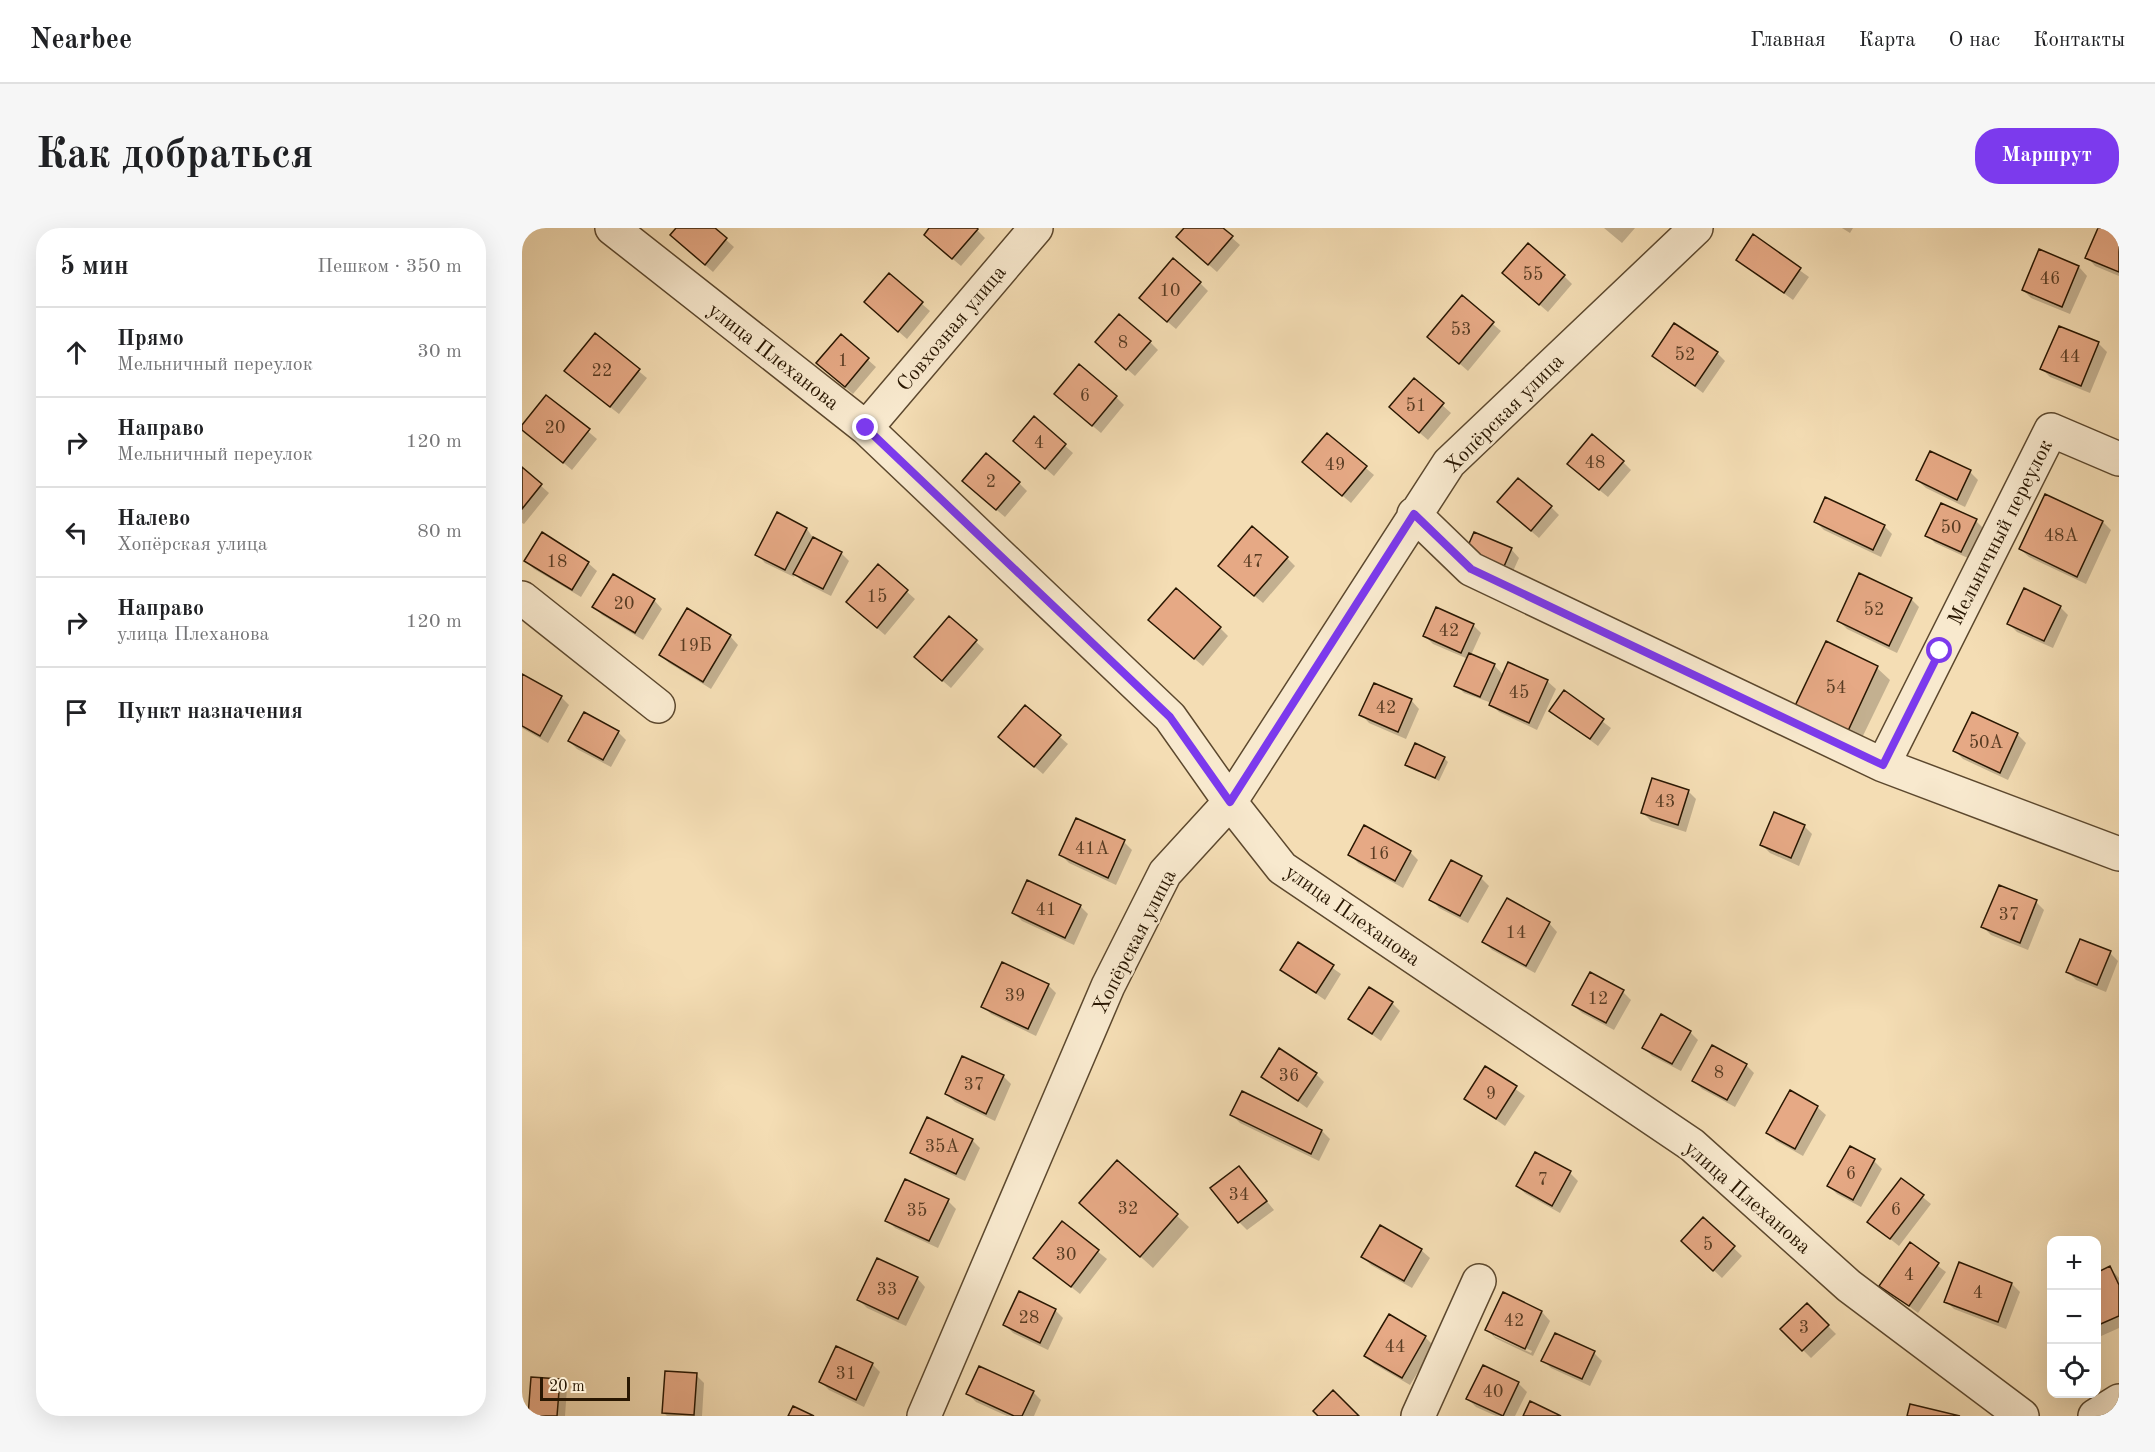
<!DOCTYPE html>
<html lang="ru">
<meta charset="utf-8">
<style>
body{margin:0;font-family:"Old Standard TT",serif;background:#f6f6f6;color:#202124}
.controls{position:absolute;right:18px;bottom:18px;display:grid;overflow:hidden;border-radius:12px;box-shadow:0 6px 24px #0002}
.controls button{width:54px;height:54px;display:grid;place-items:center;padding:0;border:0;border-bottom:2px solid #e0e0e0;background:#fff;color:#202124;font:30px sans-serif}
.scale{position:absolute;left:18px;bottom:15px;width:90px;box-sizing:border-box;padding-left:6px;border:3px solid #291702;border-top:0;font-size:16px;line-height:21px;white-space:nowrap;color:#291702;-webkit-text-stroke:4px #f8e9ce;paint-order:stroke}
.stop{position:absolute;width:18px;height:18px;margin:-14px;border:4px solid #7c3aed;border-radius:50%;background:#fff}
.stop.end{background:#7c3aed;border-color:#fff;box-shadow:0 2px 6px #0008}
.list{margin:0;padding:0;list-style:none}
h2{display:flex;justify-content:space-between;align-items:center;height:78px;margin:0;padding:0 24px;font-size:26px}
h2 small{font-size:20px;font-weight:400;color:#757577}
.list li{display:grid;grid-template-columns:39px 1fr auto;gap:18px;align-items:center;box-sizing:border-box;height:90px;padding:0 24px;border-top:2px solid #e0e0e0}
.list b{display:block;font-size:22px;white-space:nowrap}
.list p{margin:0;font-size:20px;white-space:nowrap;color:#757577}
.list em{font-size:20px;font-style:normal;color:#757577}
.icon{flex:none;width:33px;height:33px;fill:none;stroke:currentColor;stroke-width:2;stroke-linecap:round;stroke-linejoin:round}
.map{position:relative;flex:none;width:1597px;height:1188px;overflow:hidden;border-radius:24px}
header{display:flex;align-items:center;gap:36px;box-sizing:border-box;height:84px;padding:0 30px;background:#fff;border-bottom:2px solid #e0e0e0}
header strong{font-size:28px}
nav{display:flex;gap:33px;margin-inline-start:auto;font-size:21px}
.intro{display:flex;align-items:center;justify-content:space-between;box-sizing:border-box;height:144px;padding:0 36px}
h1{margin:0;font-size:42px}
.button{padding:15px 27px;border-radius:24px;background:#7c3aed;color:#fff;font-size:21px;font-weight:700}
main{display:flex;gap:36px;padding:0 36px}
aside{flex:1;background:#fff;border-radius:24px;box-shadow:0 6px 24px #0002}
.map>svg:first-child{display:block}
.shadow{fill:#0003;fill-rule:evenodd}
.building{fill:#e6a985;stroke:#291702;stroke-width:1.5}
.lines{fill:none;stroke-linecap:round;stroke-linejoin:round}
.minor-casing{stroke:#5c482e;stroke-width:36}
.minor{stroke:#f8e9ce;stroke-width:33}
.route{stroke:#7c3aed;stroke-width:8}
.labels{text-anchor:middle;stroke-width:5;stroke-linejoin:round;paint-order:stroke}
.number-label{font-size:18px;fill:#583c23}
.street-label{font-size:21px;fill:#291702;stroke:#f8e9ce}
</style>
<header>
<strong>Nearbee</strong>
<nav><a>Главная</a><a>Карта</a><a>О нас</a><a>Контакты</a></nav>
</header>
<div class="intro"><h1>Как добраться</h1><a class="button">Маршрут</a></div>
<main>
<aside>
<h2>5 мин<small>Пешком · 350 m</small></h2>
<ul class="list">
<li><svg class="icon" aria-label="ahead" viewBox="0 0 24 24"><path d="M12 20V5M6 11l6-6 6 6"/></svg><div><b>Прямо</b><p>Мельничный переулок</p></div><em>30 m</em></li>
<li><svg class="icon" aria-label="right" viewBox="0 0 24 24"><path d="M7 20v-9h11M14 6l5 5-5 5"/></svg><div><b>Направо</b><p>Мельничный переулок</p></div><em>120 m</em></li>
<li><svg class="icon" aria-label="left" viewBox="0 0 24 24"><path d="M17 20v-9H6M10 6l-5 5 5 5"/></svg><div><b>Налево</b><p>Хопёрская улица</p></div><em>80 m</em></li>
<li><svg class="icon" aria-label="right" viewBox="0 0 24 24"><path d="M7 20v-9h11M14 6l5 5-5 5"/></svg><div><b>Направо</b><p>улица Плеханова</p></div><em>120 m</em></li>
<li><svg class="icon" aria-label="arrive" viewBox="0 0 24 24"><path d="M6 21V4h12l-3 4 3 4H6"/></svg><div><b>Пункт назначения</b></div></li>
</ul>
</aside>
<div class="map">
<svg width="1597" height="1188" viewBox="0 0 1597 1188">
<rect width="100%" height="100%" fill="#f4ddb4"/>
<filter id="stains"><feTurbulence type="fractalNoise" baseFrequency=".00333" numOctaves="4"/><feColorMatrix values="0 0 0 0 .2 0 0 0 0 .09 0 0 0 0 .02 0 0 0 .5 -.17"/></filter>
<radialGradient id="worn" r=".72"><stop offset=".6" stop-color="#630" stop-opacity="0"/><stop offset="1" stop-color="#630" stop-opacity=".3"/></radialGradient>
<path class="shadow" d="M156,0h35l21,19 -21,25 -33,-29z
M409,0h44l10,10 -24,28 -27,-23z
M664,0h35l19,17 -23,27 -31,-27z
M1082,0h31l-13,15z
M1320,0h11l-3,5z
M1578,0l19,1v47l-24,-10 -8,-9z
M1231,9l56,40 -16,23 -55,-40z
M1518,23l39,16 8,9 -17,38 -39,-16 -8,-8z
M367,47l41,36 -23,28 -33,-29z
M1042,48l8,8 -24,28 -36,-31z
M678,55l8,8 -32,38 -27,-23z
M940,70l39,33 -33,40 -31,-27z
M1537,100l40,16 8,8 -17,41 -40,-16 -8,-8z
M73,107l52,43 -28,36 -45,-35z
M319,108l35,31 -23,27 -27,-23z
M628,114l8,8 -23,26 -30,-26z
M1195,125l8,8 -22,32 -49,-37z
M892,152l37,33 -23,27 -29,-25z
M25,169l50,42 -25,31 -50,-42z
M594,169l8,8 -23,28 -37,-31z
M512,190l39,35 -19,23 -31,-27z
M805,207l47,40 -23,28 -39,-33z
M1101,234l8,8 -23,27 -31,-25z
M0,241l27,24 -25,31 -2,-1z
M1448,244l8,8 -13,27 -39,-19 -9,-8z
M497,255l8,8 -22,26 -33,-28z
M1524,268l57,26 8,8 -25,54 -57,-27 -9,-8z
M1029,279l8,8 -20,23 -32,-28z
M255,286l30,15 7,10 27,14 8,8 -18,35 -28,-14 -8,-8 -1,3 -29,-14 -8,-9z
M1293,293l69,5 8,8 -11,23 -57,-27z
M1454,293l8,8 -14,30 -35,-16 -8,-8z
M989,321l8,9 -9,20 -44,-24z
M765,330l8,8 -32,37 -35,-29z
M4,333l62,2 9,8 -16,26 -47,-28z
M356,338l37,33 -30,36 -29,-25z
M91,348l41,24 8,9 -19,31 -41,-25 -8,-8z
M1389,371l8,8 -22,46 -50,-24 -8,-8z
M1538,379l8,8 -15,33 -36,-16 -8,-8z
M427,390l35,31 -33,39 -27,-23z
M951,397l8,8 -10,22 23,10 10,11 5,-12 38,17 9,8 -19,41 -38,-18 -10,-10 -25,-9 -8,-8 12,-26 -35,-15 -8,-8z
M636,400h62l8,8 -25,30z
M208,408l8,9 -27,44 -42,-26 -8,-8z
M1304,415l51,25 13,12 -31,64 -51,-24z
M0,447l39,22 8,8 -21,38 -26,-15z
M1042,464l47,36 -13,18 -47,-35z
M889,472l8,9 -13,30 -37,-16 -8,-9z
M504,480l42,36 -25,30 -34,-29z
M1451,486l45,21 8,8 -18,37 -45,-21 -8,-8z
M96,504l8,8 -15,27 -34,-18 -8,-8z
M922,530l4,4 -9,19 -32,-17z
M1166,563l8,8 -10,33 -35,-11 -8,-8z
M1282,598l8,8 -13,32 -29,-13 -8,-8z
M602,614l8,8 -16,35 -47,-22 -8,-8z
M888,624l8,8 -15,28 -45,-25 -8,-9z
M930,634l29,16 8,8 -21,37 -29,-15 -8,-9z
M985,672l42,23 8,9 -22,41 -43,-23 -8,-8z
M1514,674l8,8 -16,40 -37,-15 -8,-8z
M558,678l8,8 -14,31 -52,-24 -8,-8z
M1559,713l29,12 8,8 -12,31 -30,-12 -8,-8z
M777,716l42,30 -16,26 -43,-30z
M526,757l8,8 -20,43 -45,-22 -8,-8z
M1101,764l8,8 -17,30 -32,-17 -9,-8z
M870,775l8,8 -19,30 -31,-22z
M1168,804l8,8 -17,31 -29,-15 -8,-8z
M1224,837l8,8 -19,34 -33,-18 -8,-8z
M964,840l39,28 -20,30 -39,-27z
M794,846l8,8 -17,26 -44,-32z
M481,848l8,8 -16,37 -40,-19 -9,-8z
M1268,864l27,15 9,8 -23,41 -27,-15 -8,-9z
M720,865l80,38 8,8 -11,22 -79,-38 -8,-8z
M450,912l8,8 -15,33 -45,-21 -8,-8z
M1329,920l23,13 8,8 -21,38 -24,-13 -8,-8z
M717,940l35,42 -27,20 -8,-8z
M1048,945l8,8 -18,32 -34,-19 -9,-8z
M1380,952l29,24 -32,42 -30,-24z
M426,973l8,8 -18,39 -43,-20 -8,-8z
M572,987h82l13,12 -36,41z
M1181,991l39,37 -20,22 -31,-29z
M540,995l45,36 -27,35 -45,-36z
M859,999l40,23 9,8 -18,30 -41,-23 -8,-8z
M1388,1017l36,27 -28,41 -37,-28z
M1588,1040l9,10v50l-20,9 -3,-2v-61z
M395,1050l8,9 -19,39 -39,-18 -8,-8z
M1490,1056l8,8 -14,37 -52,-20 -8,-8z
M982,1066l38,18 8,9 -17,35 -38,-18 -8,-9zM972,1105l38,18 -1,2 -37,-17z
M1285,1077l29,29 -25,24 -29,-29z
M533,1082l8,8 -15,32 -35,-17 -8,-8z
M868,1089l35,20 9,9 -24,39 -36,-21 -8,-8z
M1072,1125l8,8 -12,25 -39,-18 -8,-8z
M350,1136l8,8 -16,35 -35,-17 -8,-8z
M961,1139l35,16 9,9 -12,24h-19l-20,-9 -8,-8z
M174,1147l8,8 -2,33h-35l-4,-4z
M37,1152l8,8 -2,28h-35z
M511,1164l8,8 -7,16h-27l-31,-14 -8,-8z"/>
<path class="building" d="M154,0h39l12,10 -22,27 -35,-30z
M407,0h48l1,1 -26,30 -28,-24z
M662,0h39l10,8 -25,29 -32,-28z
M1576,0h21v44l-34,-14z
M1231,6l48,34 -17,25 -48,-33z
M1006,15l37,32 -26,30 -37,-32z
M1517,21l40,17 -17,41 -40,-17z
M651,30l28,24 -34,40 -28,-24z
M367,45l34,29 -25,30 -34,-30z
M940,67l32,27 -35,42 -32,-27z
M597,86l32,27 -25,29 -31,-28z
M1152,95l44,29 -23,34 -43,-30z
M1537,98l40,16 -18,44 -41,-17z
M73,105l45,36 -30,38 -46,-36z
M319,106l28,24 -24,29 -29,-24z
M557,136l38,32 -25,30 -38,-32z
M892,150l30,25 -25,30 -30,-26z
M24,167l44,34 -27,34 -41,-33v-5z
M512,188l32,28 -21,25 -32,-28z
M805,205l40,33 -25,30 -40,-34z
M1070,206l32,27 -25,29 -32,-26z
M1408,223l41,19 -14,30 -41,-20z
M464,225l34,29 -24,28 -34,-29z
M0,239l20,17 -20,25z
M996,250l34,28 -21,25 -34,-29z
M1523,266l58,27 -26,56 -58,-28z
M1303,269l60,28 -12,25 -59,-28z
M1419,275l36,16 -16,33 -36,-16z
M255,284l30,16 -22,42 -30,-15z
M730,298l36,31 -34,39 -36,-30z
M20,304l47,30 -17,28 -48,-29z
M952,304l38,16 -10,23 -38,-16z
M291,309l29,15 -19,37 -30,-15z
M356,336l30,26 -31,38 -31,-26z
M1337,345l53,25 -23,48 -52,-25z
M91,346l42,25 -20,34 -43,-26z
M654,360l45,39 -27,32 -46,-39z
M1502,360l37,18 -17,35 -37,-17z
M914,379l38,17 -13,29 -38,-17z
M165,380l44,27 -28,47 -44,-27z
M427,388l28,24 -35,41 -28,-24z
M1304,413l52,25 -31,67 -53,-25z
M947,425l26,11 -15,33 -26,-11z
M986,434l40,18 -19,43 -40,-18z
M0,446l40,22 -22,40 -18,-10z
M852,455l38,16 -14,33 -39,-17z
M1042,462l40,29 -14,20 -41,-28z
M503,477l36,30 -27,32 -36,-30z
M62,484l35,19 -16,29 -35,-19z
M1450,484l46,21 -18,40 -47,-22z
M893,515l30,14 -10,21 -30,-13z
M1130,550l37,12 -11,35 -37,-12z
M1252,584l31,13 -14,33 -31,-13z
M554,590l49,22 -17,38 -49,-23z
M842,597l47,26 -16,30 -47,-26z
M929,632l31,16 -22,40 -31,-16z
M505,652l54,25 -16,33 -53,-25z
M1477,657l38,15 -17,43 -39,-16z
M985,670l43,24 -24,44 -44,-24z
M1558,711l31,12 -14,34 -31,-13z
M776,714l36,23 -18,28 -36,-23z
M480,734l47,22 -21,45 -47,-22z
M1068,744l34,18 -18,33 -34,-18z
M847,759l24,15 -21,32 -24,-15z
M1139,786l30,17 -19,33 -30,-16z
M1190,817l35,19 -20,36 -35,-19z
M757,820l38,25 -19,28 -37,-24z
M440,828l42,19 -18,39 -41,-20z
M963,838l32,20 -21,33 -32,-20z
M1268,862l28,16 -23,43 -29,-16z
M720,863l80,39 -11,24 -81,-39z
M405,889l46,22 -17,35 -46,-21z
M1328,918l25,13 -22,41 -26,-14z
M1013,924l36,19 -19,35 -36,-20z
M595,932l61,54 -38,43 -61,-54z
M717,938l28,35 -29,22 -28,-35z
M1379,950l23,17 -34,44 -23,-17z
M383,951l44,20 -20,42 -44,-20z
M1181,989l32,29 -22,25 -32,-30z
M540,993l37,29 -28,37 -38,-29z
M858,997l42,24 -18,32 -43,-24z
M1388,1014l29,21 -30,43 -30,-20z
M355,1030l41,19 -20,42 -41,-19z
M1437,1034l53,21 -14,39 -54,-20z
M1588,1038l9,19v31l-23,10v-53z
M497,1063l37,18 -16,34 -37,-18z
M981,1064l39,19 -17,38 -40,-19z
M1285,1075l22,22 -27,26 -22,-22z
M867,1086l37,22 -24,42 -38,-22z
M1033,1105l40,18 -13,28 -41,-18z
M314,1118l37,17 -17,37 -37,-18z
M961,1137l36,17 -16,34 -37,-17z
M457,1138l55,25 -12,25h-8l-48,-22z
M143,1143l32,2 -3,42 -32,-2z
M9,1149l29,2 -3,37h-29z
M811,1162l26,26h-41l-5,-5z
M1008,1173l31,15h-38z
M1388,1176l50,12h-53z
M271,1178l21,10h-26z"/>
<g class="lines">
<g class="minor-casing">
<path id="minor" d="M90,0l254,200 304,289 60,85 52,66 410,277 157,141 173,130
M344,200l170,-200
M892,286l57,55 412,196 236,89
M0,370l136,108
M1361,537l168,-335 68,29
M402,1188l184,-430 57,-113 65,-71 219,-339 247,-235
M896,1188l61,-135
M1573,1188l24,-15"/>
</g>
<use href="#minor" class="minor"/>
</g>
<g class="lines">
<path class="route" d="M344,200l304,289 60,85 184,-288 57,55 412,196 57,-114"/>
</g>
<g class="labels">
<g class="number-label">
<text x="1011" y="52">55</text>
<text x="1528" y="56">46</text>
<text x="648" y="68">10</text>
<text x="939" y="107">53</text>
<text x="601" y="120">8</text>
<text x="1163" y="132">52</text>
<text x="1548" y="134">44</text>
<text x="321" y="138">1</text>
<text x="80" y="148">22</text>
<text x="563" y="173">6</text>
<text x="894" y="183">51</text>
<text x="33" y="205">20</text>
<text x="517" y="220">4</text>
<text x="1073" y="240">48</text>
<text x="813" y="242">49</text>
<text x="469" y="259">2</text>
<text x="1429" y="305">50</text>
<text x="1539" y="313">48А</text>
<text x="35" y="339">18</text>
<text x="731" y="339">47</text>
<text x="355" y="374">15</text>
<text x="102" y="381">20</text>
<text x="1352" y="387">52</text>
<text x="927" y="408">42</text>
<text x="173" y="423">19Б</text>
<text x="1314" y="465">54</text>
<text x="997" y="470">45</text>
<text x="864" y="485">42</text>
<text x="1464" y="520">50А</text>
<text x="1143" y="579">43</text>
<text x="570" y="626">41А</text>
<text x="857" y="631">16</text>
<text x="524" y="687">41</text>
<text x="1487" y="692">37</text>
<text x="994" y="710">14</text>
<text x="493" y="773">39</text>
<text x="1076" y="776">12</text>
<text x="1197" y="850">8</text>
<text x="767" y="853">36</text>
<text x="452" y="862">37</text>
<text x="969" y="871">9</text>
<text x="420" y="924">35А</text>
<text x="1329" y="951">6</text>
<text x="1021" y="957">7</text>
<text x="717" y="972">34</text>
<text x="606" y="986">32</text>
<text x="1374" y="987">6</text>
<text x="395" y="988">35</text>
<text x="1186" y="1022">5</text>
<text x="544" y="1032">30</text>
<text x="1387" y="1052">4</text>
<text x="365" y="1067">33</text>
<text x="1456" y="1070">4</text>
<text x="507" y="1095">28</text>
<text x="992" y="1098">42</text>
<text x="1282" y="1105">3</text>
<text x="873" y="1124">44</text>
<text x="324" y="1151">31</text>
<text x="971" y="1169">40</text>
</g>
<g class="street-label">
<text transform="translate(429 100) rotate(-50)" y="7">Совхозная улица</text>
<text transform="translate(252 128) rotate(38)" y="7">улица Плеханова</text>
<text transform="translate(982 185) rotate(-45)" y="7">Хопёрская улица</text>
<text transform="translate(1478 304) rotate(-63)" y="7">Мельничный переулок</text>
<text transform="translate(831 687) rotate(35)" y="7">улица Плеханова</text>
<text transform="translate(612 713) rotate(-63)" y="7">Хопёрская улица</text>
<text transform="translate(1226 969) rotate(41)" y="7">улица Плеханова</text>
</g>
</g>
<rect width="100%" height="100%" filter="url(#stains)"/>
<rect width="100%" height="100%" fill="url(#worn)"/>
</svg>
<div class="controls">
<button>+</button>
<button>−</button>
<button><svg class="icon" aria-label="locate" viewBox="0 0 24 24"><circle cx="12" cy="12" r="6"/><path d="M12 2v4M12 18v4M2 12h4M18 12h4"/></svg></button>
</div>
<div class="scale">20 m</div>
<div class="stop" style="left:1418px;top:423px"></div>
<div class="stop end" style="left:344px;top:200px"></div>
</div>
</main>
